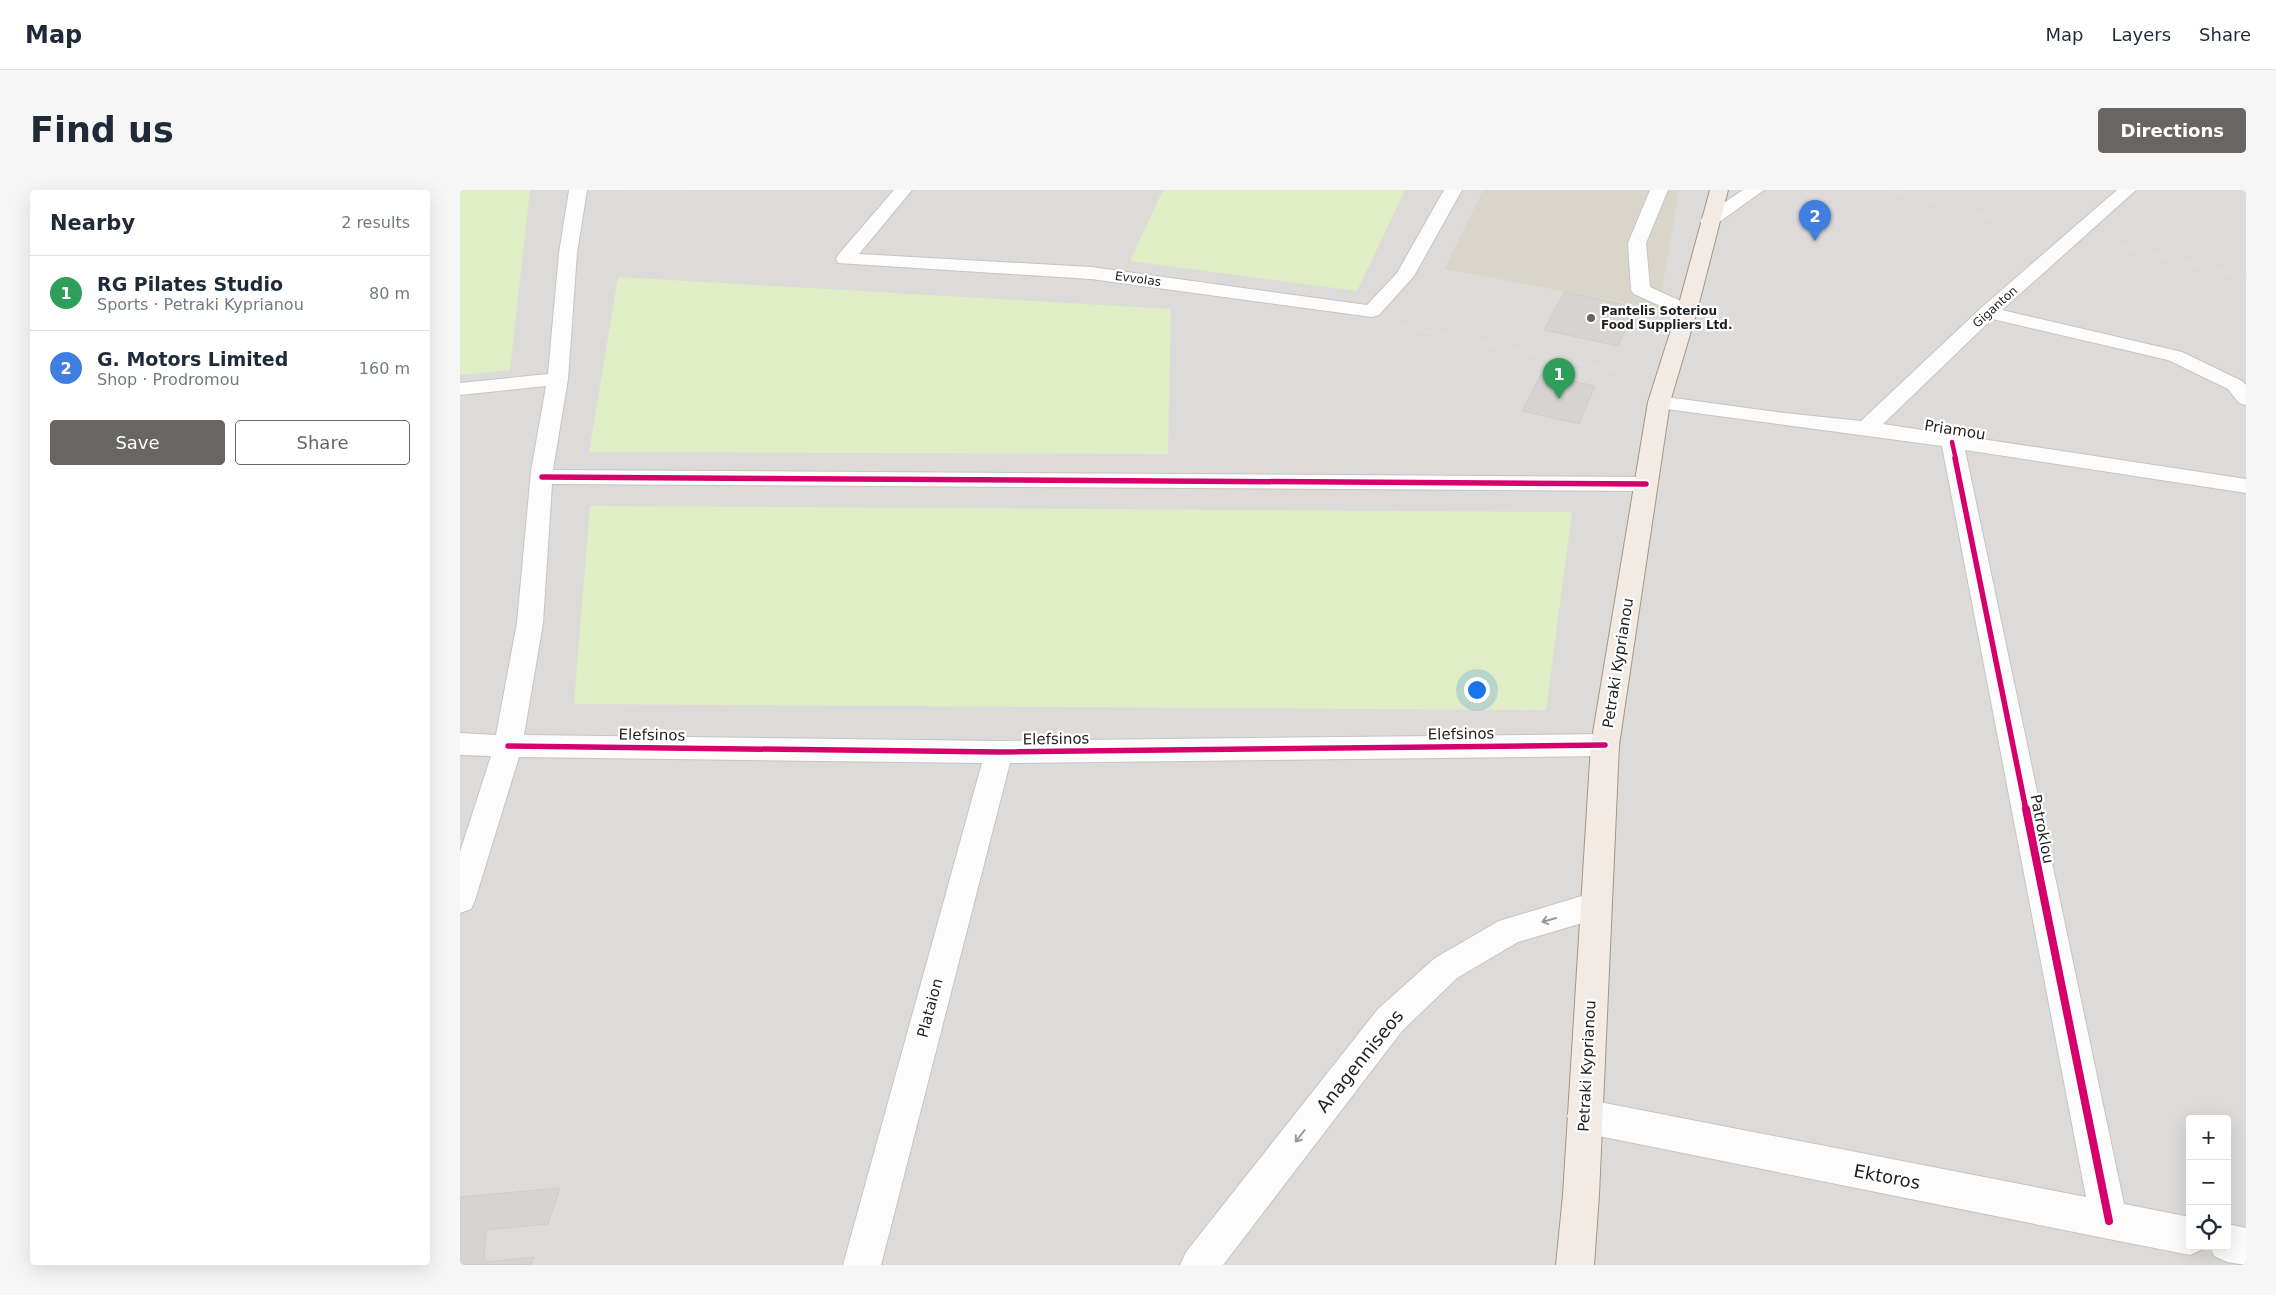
<!DOCTYPE html>
<meta charset="utf-8">
<style>
body{margin:0;font-family:"DejaVu Sans",sans-serif;background:#f6f6f7;color:#1f2937}
.controls{position:absolute;right:15px;bottom:15px;display:grid;overflow:hidden;border-radius:5px;box-shadow:0 5px 20px #0002}
.controls button{width:45px;height:45px;display:grid;place-items:center;padding:0;border:0;border-bottom:1px solid #e0e1e3;background:#fff;color:#1f2937;font:25px sans-serif}
.you{position:absolute;left:1016px;top:499px;width:18px;height:18px;margin:-12px;border:4px solid #fff;border-radius:50%;background:#1a73e8;box-shadow:0 0 0 8px #1a73e833}
.badge{display:grid;place-items:center;width:32px;height:32px;border-radius:50%;background:#676665;color:#fff;font-size:16px;font-weight:700}
.pin{position:absolute;translate:-50% -41px;filter:drop-shadow(0 1px 2px #0008)}
.pin::after{content:'';position:absolute;top:26px;width:18px;height:15px;background:inherit;clip-path:polygon(0 0,100% 0,50% 100%)}
.list{margin:0;padding:0;list-style:none}
h2{display:flex;justify-content:space-between;align-items:center;height:65px;margin:0;padding:0 20px;font-size:21px}
h2 small{font-size:16px;font-weight:400;color:#747a83}
.list li{display:grid;grid-template-columns:32px 1fr auto;gap:15px;align-items:center;box-sizing:border-box;height:75px;padding:0 20px;border-top:1px solid #e0e1e3}
.list b{display:block;font-size:19px;white-space:nowrap}
.list p{margin:0;font-size:16px;white-space:nowrap;color:#747a83}
.list em{font-size:16px;font-style:normal;color:#747a83}
.actions{display:flex;gap:10px;padding:15px 20px}
.actions a{flex:1;padding:11px 0;border:1px solid #676665;border-radius:5px;text-align:center;font-size:18px;color:#676665}
.actions .main{background:#676665;color:#fff}
.icon{flex:none;width:28px;height:28px;fill:none;stroke:currentColor;stroke-width:2;stroke-linecap:round;stroke-linejoin:round}
.map{position:relative;flex:none;width:1786px;height:1075px;overflow:hidden;border-radius:5px}
header{display:flex;align-items:center;gap:30px;box-sizing:border-box;height:70px;padding:0 25px;background:#fff;border-bottom:1px solid #e0e1e3}
header strong{font-size:24px}
nav{display:flex;gap:28px;margin-inline-start:auto;font-size:18px}
.intro{display:flex;align-items:center;justify-content:space-between;box-sizing:border-box;height:120px;padding:0 30px}
h1{margin:0;font-size:35px}
.button{padding:12px 22px;border-radius:5px;background:#676665;color:#fff;font-size:18px;font-weight:700}
main{display:flex;gap:30px;padding:0 30px}
aside{flex:1;background:#fff;border-radius:5px;box-shadow:0 5px 20px #0002}
.map>svg:first-child{display:block}
.residential{fill:#dddbd9;fill-rule:evenodd}
.construction{fill:#d9d6c9}
.grass{fill:#dfeec4}
.parking{fill:#dedcdb}
.building{fill:#d6d3d0;stroke:#d1ccc9}
.lines{fill:none;stroke-linecap:round;stroke-linejoin:round}
.minor-casing{stroke:#c6c5c4;stroke-width:2}
.major-casing{stroke:#a59684;stroke-width:2}
.path{stroke:#ecd9d9;stroke-width:2.5;stroke-dasharray:2 2;stroke-linecap:butt}
.minor{fill:#fcfcfc;fill-rule:evenodd}
.major{fill:#f1eae5;fill-rule:evenodd}
.cycleway-far2-casing{stroke:#fff;stroke-width:7}
.cycleway-far1-casing{stroke:#fff;stroke-width:9}
.cycleway-casing{stroke:#fff;stroke-width:11}
.cycleway-far2{stroke:#d6006c;stroke-width:4.5}
.cycleway-far1{stroke:#d6006c;stroke-width:5.5}
.cycleway{stroke:#d6006c;stroke-width:8}
.oneway{stroke:#999}
.poi-dot{fill:#676665;stroke:#fff;stroke-width:2}
.labels{text-anchor:middle;stroke-width:4.5;stroke-linejoin:round;paint-order:stroke}
.far-street-label{font-size:12px;fill:#1f1f1f;stroke:#fff}
.far-poi-label{font-size:12px;font-weight:bold;fill:#1f1f1f;stroke:#fff;text-anchor:start}
.street-label{font-size:15px;fill:#1f1f1f;stroke:#fff}
.near-street-label{font-size:18px;fill:#1f1f1f;stroke:#fff}
</style>
<header>
<strong>Map</strong>
<nav><a>Map</a><a>Layers</a><a>Share</a></nav>
</header>
<div class="intro"><h1>Find us</h1><a class="button">Directions</a></div>
<main>
<aside>
<h2>Nearby<small>2 results</small></h2>
<ul class="list">
<li><span class="badge" style="background:#2e9e5b">1</span><div><b>RG Pilates Studio</b><p>Sports · Petraki Kyprianou</p></div><em>80 m</em></li>
<li><span class="badge" style="background:#3f7fe0">2</span><div><b>G. Motors Limited</b><p>Shop · Prodromou</p></div><em>160 m</em></li>
</ul>
<div class="actions"><a class="main">Save</a><a>Share</a></div>
</aside>
<div class="map">
<svg width="1786" height="1075" viewBox="0 0 1786 1075">
<rect width="100%" height="100%" fill="#eeebe8"/>
<path class="residential" d="M0,0h1786v1075h-1786zM1730,929h37v127h-37z"/>
<path class="construction" d="M1023,0h196l-20,119 -215,-40z"/>
<path class="grass" d="M0,0h70l-20,180 -50,5z
M703,0h242l-48,101 -227,-30z
M158,87l553,32 -3,145 -579,-2z
M130,316l982,6 -26,198 -972,-6z"/>
<path class="parking" d="M168,0h61l-61,32z"/>
<path class="building" d="M1104,102l72,15 -18,39 -74,-16z
M1081,184l54,12 -16,38 -57,-13z
M100,998l-12,36 -62,6 -2,32 50,-5 -3,8h-71v-68z"/>
<g class="lines">
<g class="minor-casing">
<path id="minor" d="M109,0h18l-10,63 -9,126 -15,91 1093,7 8,2 3,5 -3,5 -8,2 -1094,-7 -9,139 -19,112 475,6 606,-7 10,3 4,8 -4,8 -10,3 -595,7 -129,502h-38l139,-502 -463,-6 -44,143 -4,9 -11,4v-61l31,-96 -31,-1v-22l36,2 21,-112 14,-152 15,-85 -86,9v-12l88,-9 11,-121z
M434,0h18l-53,64 232,13 276,38 30,-32 47,-83h18l-48,86 -35,39 -7,2 -281,-38 -253,-16 -2,-4 2,-4z
M1190,0h18l-22,53 4,44 44,20 3,4 -3,4h-14l-46,-21 -3,-4 -3,-47z
M1283,0h21l-49,35h-12l-3,-4 3,-4z
M1657,0h19l-134,120 180,42 60,29 4,4v20l-7,-2 -11,-14 -60,-29 -176,-41 -109,105 363,55v14l-281,-43 159,754 66,13v29h14l-1,3 -13,6 -81,-16 -525,-106 -12,-5 -5,-12 5,-12 12,-5 502,98 -144,-751 -283,-38 -8,-1 -3,-5 3,-5 8,-1 125,17 77,8 120,-113z
M1135,702l11,4 4,10 -4,10 -88,26 -61,36 -55,53 -179,234h-43l6,-13 192,-243 57,-51 64,-37z
M1767,1034l19,4v37l-19,-3 -13,-6 -4,-10h17z"/>
</g>
<g class="major-casing">
<path id="major" d="M1250,0h18l-31,121 -27,91 -51,343 -20,450 -5,70h-38l7,-70 28,-450 57,-343 29,-91z"/>
</g>
<path class="path" d="M1431,0l143,40
M1653,54l133,34
M647,55l33,-55
M941,136l231,48"/>
<use href="#minor" class="minor"/>
<use href="#major" class="major"/>
<g class="cycleway-far2-casing">
<path id="cycleway-far2" d="M1492,252l4,18"/>
</g>
<g class="cycleway-far1-casing">
<path id="cycleway-far1" d="M1495,268l71,352
M82,287l1104,7
M48,556l491,6 606,-7"/>
</g>
<g class="cycleway-casing">
<path id="cycleway" d="M1566,619l83,412"/>
</g>
<use href="#cycleway-far2" class="cycleway-far2"/>
<use href="#cycleway-far1" class="cycleway-far1"/>
<use href="#cycleway" class="cycleway"/>
</g>
<defs><path id="oneway-shaft" d="M-6 0H5M1.5-3L5.5 0L1.5 3" fill="none" stroke-width="1.6" stroke-linecap="round" stroke-linejoin="round" transform="scale(1.25)"/></defs>
<g class="oneway">
<use href="#oneway-shaft" transform="translate(1089 730) rotate(164)"/>
<use href="#oneway-shaft" transform="translate(840 946) rotate(128)"/>
</g>
<circle class="poi-dot" cx="1131" cy="128" r="5"/>
<g class="labels">
<g class="far-street-label">
<text transform="translate(678 89) rotate(8)" y="4">EvvoIas</text>
<text transform="translate(1535 117) rotate(-42)" y="4">Giganton</text>
</g>
<g class="far-poi-label">
<text x="1141" y="125">Pantelis Soteriou<tspan x="1141" dy="14">Food Suppliers Ltd.</tspan></text>
</g>
<g class="street-label">
<text transform="translate(1495 240) rotate(9)" y="5">Priamou</text>
<text transform="translate(1158 473) rotate(-81)" y="5">Petraki Kyprianou</text>
<text transform="translate(1001 544) rotate(-1)" y="5">Elefsinos</text>
<text transform="translate(192 545) rotate(1)" y="5">Elefsinos</text>
<text transform="translate(596 549) rotate(-1)" y="5">Elefsinos</text>
<text transform="translate(1582 639) rotate(79)" y="5">Patroklou</text>
<text transform="translate(470 818) rotate(-75)" y="5">Plataion</text>
<text transform="translate(1127 876) rotate(-87)" y="5">Petraki Kyprianou</text>
</g>
<g class="near-street-label">
<text transform="translate(900 871) rotate(-51)" y="6">Anagenniseos</text>
<text transform="translate(1427 987) rotate(11)" y="6">Ektoros</text>
</g>
</g>
</svg>
<div class="controls">
<button>+</button>
<button>−</button>
<button><svg class="icon" aria-label="locate" viewBox="0 0 24 24"><circle cx="12" cy="12" r="6"/><path d="M12 2v4M12 18v4M2 12h4M18 12h4"/></svg></button>
</div>
<div class="you"></div>
<div class="pin badge" style="left:1099px;top:209px;background:#2e9e5b">1</div>
<div class="pin badge" style="left:1355px;top:51px;background:#3f7fe0">2</div>
</div>
</main>
